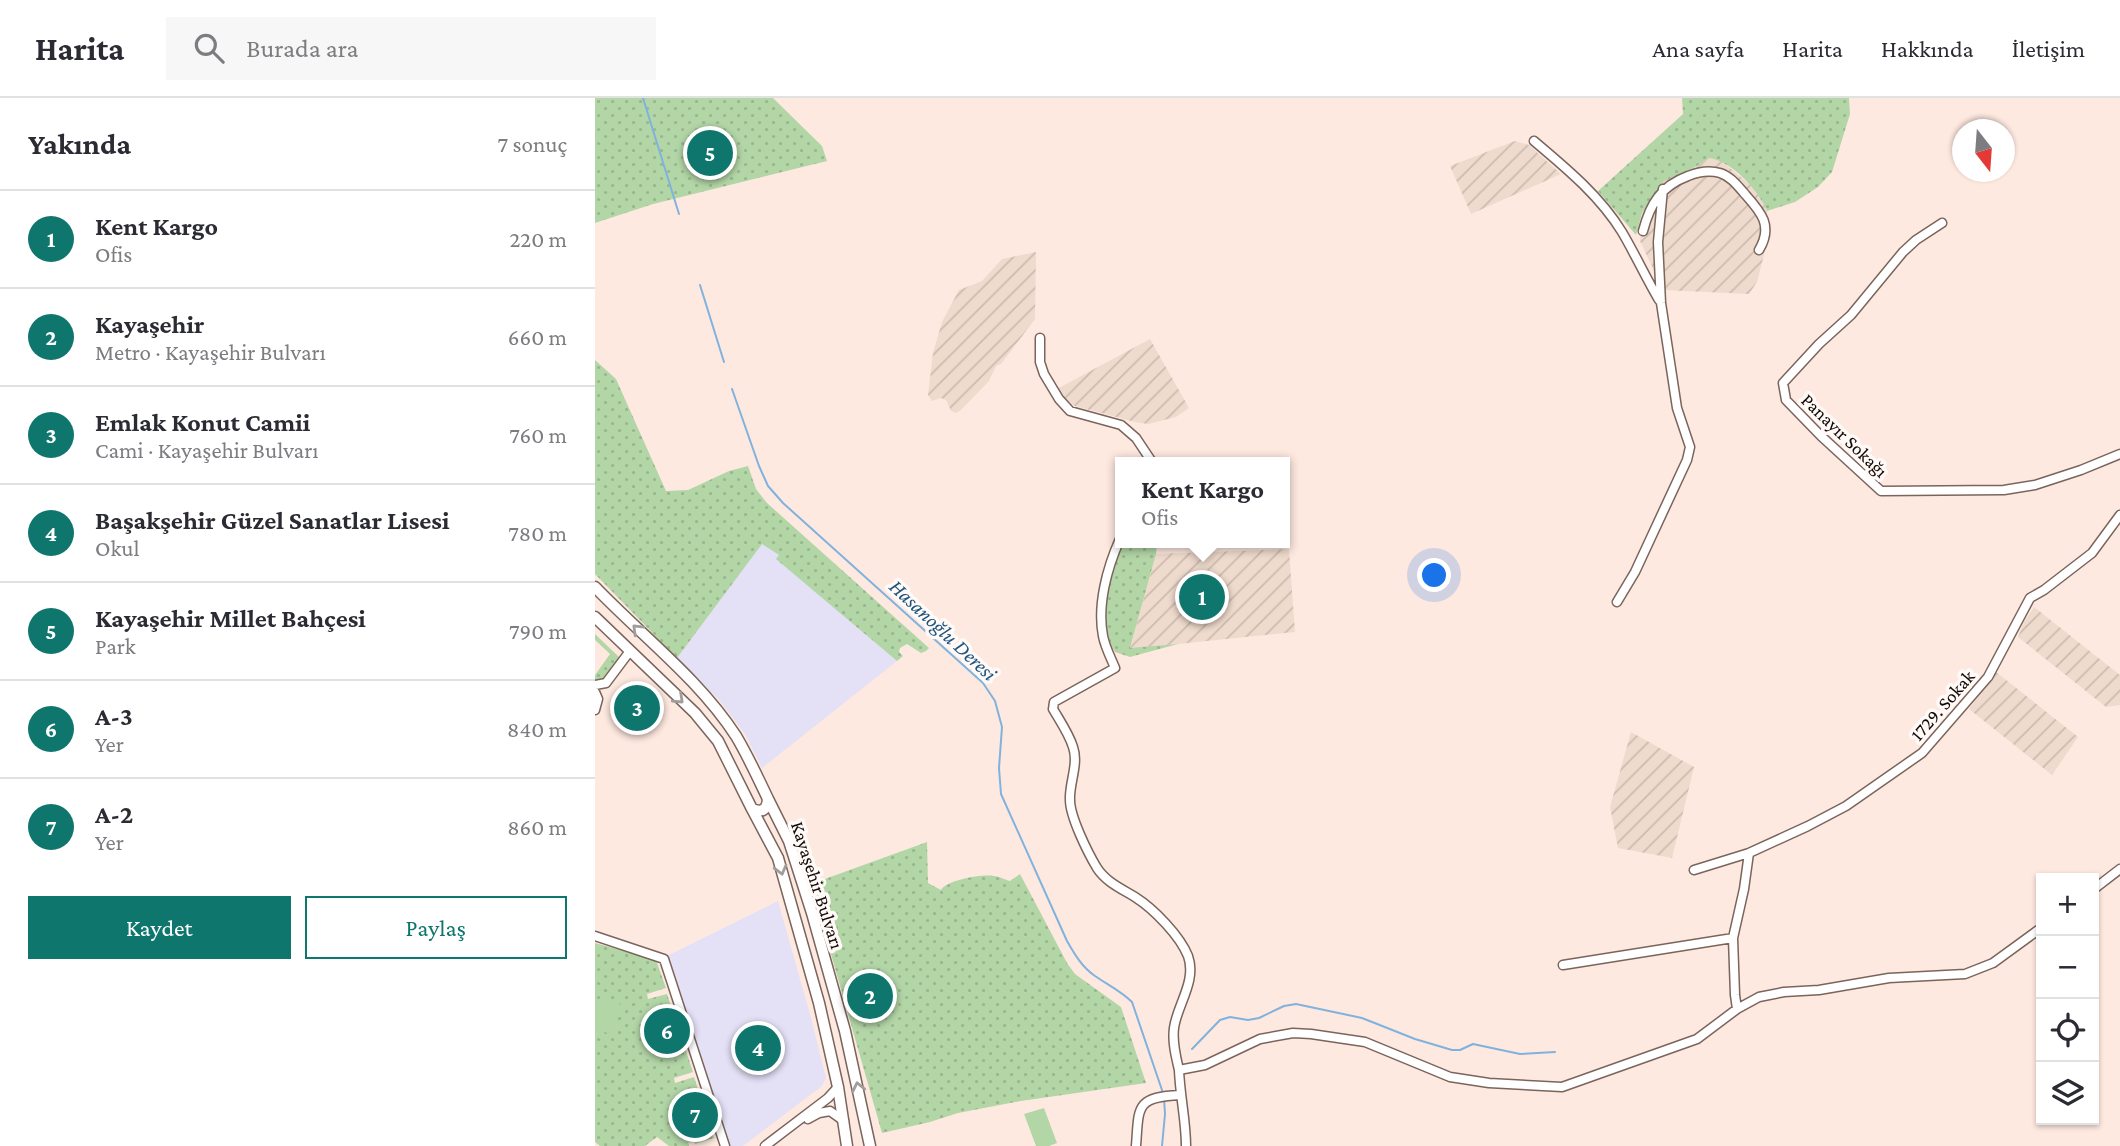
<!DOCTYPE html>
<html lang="tr">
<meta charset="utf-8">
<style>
body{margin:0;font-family:"Crimson Pro",serif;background:#f7f7f7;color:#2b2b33}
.controls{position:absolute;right:21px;bottom:21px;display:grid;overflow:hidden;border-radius:0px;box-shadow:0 2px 5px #0004}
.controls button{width:63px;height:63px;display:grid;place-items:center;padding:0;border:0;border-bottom:2px solid #e1e1e2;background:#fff;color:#2b2b33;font:35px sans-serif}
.compass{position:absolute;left:1357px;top:21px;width:63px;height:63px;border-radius:50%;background:#fff;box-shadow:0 2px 5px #0004;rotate:163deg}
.you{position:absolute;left:840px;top:478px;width:24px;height:24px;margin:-18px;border:5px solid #fff;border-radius:50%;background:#1a73e8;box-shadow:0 0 0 10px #1a73e833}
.badge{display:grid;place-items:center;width:46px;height:46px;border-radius:50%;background:#0f766e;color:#fff;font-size:23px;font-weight:700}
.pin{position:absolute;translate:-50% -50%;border:4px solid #fff;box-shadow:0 2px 7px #0006}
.popup{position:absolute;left:520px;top:359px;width:175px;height:91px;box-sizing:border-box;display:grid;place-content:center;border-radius:0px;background:#fff;filter:drop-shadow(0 2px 5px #0005);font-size:23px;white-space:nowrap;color:#7c7c81}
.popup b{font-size:26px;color:#2b2b33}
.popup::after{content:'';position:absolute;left:50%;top:100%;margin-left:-14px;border:14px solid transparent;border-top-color:#fff}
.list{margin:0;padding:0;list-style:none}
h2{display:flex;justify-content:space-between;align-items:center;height:91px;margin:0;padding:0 28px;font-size:30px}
h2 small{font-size:23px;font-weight:400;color:#7c7c81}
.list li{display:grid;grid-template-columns:46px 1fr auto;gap:21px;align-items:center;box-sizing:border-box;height:98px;padding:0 28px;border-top:2px solid #e1e1e2}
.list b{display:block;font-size:26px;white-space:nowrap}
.list p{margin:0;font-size:23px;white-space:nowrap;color:#7c7c81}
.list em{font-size:23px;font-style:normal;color:#7c7c81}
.actions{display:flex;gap:14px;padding:21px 28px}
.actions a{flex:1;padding:16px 0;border:2px solid #0f766e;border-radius:0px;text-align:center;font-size:24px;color:#0f766e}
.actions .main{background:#0f766e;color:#fff}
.icon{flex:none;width:38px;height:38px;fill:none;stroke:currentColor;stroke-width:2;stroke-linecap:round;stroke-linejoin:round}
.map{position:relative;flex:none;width:1525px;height:1048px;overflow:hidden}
header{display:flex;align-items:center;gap:42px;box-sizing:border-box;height:98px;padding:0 35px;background:#fff;border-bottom:2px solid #e1e1e2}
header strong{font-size:33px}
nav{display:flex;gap:38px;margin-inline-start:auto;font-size:24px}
.search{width:490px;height:63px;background:#f7f7f7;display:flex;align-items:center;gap:18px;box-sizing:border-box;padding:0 24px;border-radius:0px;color:#7c7c81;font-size:26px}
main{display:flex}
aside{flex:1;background:#fff}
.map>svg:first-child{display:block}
.industrial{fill:url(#industrial-furrows)}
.education{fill:#e4e0f6}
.grass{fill:url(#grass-dots)}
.pitch{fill:#b3d6a7}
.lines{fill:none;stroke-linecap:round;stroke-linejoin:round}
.stream{stroke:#80b2de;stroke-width:2}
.minor-casing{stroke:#7a645b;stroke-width:11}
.major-casing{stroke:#7a645b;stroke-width:13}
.minor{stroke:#fff;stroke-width:8}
.major{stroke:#fff;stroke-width:10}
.oneway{stroke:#a09d9b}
.labels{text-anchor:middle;stroke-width:7;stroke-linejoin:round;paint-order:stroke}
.street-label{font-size:19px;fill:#110906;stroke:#fffaf7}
.water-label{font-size:21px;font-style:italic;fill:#1e547e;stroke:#fffaf7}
</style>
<header>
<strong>Harita</strong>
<div class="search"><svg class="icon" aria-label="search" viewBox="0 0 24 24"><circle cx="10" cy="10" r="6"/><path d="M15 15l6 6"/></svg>Burada ara</div>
<nav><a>Ana sayfa</a><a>Harita</a><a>Hakkında</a><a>İletişim</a></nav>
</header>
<main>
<aside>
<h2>Yakında<small>7 sonuç</small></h2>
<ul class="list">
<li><span class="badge">1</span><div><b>Kent Kargo</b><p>Ofis</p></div><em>220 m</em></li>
<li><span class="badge">2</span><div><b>Kayaşehir</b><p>Metro · Kayaşehir Bulvarı</p></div><em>660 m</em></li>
<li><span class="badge">3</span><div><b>Emlak Konut Camii</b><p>Cami · Kayaşehir Bulvarı</p></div><em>760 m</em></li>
<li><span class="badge">4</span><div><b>Başakşehir Güzel Sanatlar Lisesi</b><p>Okul</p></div><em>780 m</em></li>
<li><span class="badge">5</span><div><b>Kayaşehir Millet Bahçesi</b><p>Park</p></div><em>790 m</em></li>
<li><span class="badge">6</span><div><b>A-3</b><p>Yer</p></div><em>840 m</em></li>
<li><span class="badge">7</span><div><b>A-2</b><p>Yer</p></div><em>860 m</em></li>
</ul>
<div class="actions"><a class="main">Kaydet</a><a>Paylaş</a></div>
</aside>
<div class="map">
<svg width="1525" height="1048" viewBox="0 0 1525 1048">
<defs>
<pattern id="industrial-furrows" width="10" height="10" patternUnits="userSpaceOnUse" patternTransform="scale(1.75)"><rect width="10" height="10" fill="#efdbcd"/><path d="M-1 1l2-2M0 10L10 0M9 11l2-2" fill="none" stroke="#ccbbaf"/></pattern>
<pattern id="grass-dots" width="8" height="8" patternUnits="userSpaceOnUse" patternTransform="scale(1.75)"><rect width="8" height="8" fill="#b3d6a7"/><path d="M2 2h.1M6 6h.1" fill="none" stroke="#99b68e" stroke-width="1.8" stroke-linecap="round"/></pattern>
</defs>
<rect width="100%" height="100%" fill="#fee9e0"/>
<path class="industrial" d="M920,43l14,4 32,29 -90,40 -21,-48z
M1114,60l10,1 34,28 9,11 5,13 -1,36 -9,35 -8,12 -86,-4 -23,-49 2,-28 22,-33 33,-14z
M441,154l-1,67 -34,45 -5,2 -7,15 -28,29 -5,3 -5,-2 -5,-11 -5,-2 -9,3 -4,-6 5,-42 9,-31 17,-32 23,-9 20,-22z
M555,241l39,69 -13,9 -28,7 -13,-2 -60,-16 -15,-11 -3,-6z
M694,451l6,83 -165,17 26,-95z
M1439,509l86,68v30l-14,2 -88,-70 6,-15z
M1401,574l82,65 -26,38 -83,-66z
M1036,634l63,35 -22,91 -54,-10 -8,-41z"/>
<path class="education" d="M167,445l17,12 -2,4 120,102 -135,107 -17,-34 -25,-33 -43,-43z
M183,803l33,117 15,60 -4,8 -79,60h-14l-62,-190z"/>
<path class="grass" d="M0,0h178l49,48 5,15 -174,43 -58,19z
M1087,0h167l1,16 -18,58 -14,15 -23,15 -28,9c-8,-20 -35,-50 -58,-53l-12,8 -33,15 -22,32 -6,22 -38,-44 85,-77z
M0,262l21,19 50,112 22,-1 41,-19 19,-5 8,23 11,14 162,145 -3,3 -5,2 -14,-9 -7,4 -1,4 4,4 -6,5 -121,-102 3,-4 -17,-11 -85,114 -82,-84z
M527,445h35l-1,11 -26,94 48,-4 -48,13 -15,-5c-18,-29 -5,-79 7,-109z
M0,536l24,23 -12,21 -5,5 -7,-2v-6l15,-21 -15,-14z
M332,744l1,41 13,7c6,-10 41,-16 53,-14 5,0 11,4 16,5l10,-7 47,89 8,11 46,33 25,76 -125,18 -63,12 -28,9 -48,11 -71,-249z
M0,845l61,17 10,28 -19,6 1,5 19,-5 26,78 -19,6 1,5 19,-6 20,61 -19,6 -1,-3 -6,2 1,3h-20l-12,-9 -12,9h-45l-5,-4z"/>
<path class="pitch" d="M8,901l18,5 -9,30 -17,-4v-30l7,2z
M449,1010l13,35 -8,3h-13l-12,-32z"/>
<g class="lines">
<path class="stream" d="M48,0l36,116
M105,187l24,77
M137,291l27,77 9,20 15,17 200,180 12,18 7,26 -3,41 2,26 66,147c8,14 15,26 28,35 13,9 26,15 37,26l31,91
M597,951l28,-29 10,-3 18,3 11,-2 25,-12 12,-2 66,14 53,21 37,11h8l13,-6 47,10 35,-2
M567,1048l3,-32 -1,-16"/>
<g class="minor-casing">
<path id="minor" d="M939,43c32,27 66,55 88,91 13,22 24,46 37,68
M1347,125l-26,17 -13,12 -52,63 -32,29 -36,39 3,17 35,36 60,55 123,-1 31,-5 46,-15 39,-16
M1048,133c7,-27 18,-45 45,-55 10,-4 21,-6 32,-3 10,3 17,12 24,20 16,18 30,32 15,57
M445,240v24l4,12 15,25 11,12 51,14 15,13 16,24
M525,441c-13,29 -23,66 -17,97 2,11 8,22 12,32l-61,34 -1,7c7,12 16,25 20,38 6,17 -4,36 -3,53 0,17 18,53 27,68 9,14 25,21 38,29 19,12 45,39 53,59 9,25 -11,49 -14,72 -2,14 2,29 5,42
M1022,504l18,-30 52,-112 3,-13 -13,-39 -16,-105 -3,-61 5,-53
M0,587l11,-2 24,-32
M0,594l3,7 -3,11
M1099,772l55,-17 59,-27 38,-20 76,-53 66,-76 42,-79 14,-8 48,-37 28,-38
M1499,791l26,-20
M0,838l69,23 61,187
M968,867l170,-27
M1142,911l-2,-14 -2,-57 11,-49 5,-36
M213,1021l11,-6 11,-2 14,10
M170,1048l63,-48 10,-11
M541,1048c3,-39 -1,-49 44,-51
M591,1048c0,-25 -6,-50 -7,-76l26,-5 55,-26 33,-6 18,1 54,8 85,35 39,6 73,4 135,-48 40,-30 22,-12 25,-5 35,-2 70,-12 76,-4 28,-11 48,-35"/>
</g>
<g class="major-casing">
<path id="major" d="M0,489c47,49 104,92 141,149 12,20 22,42 32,63 -1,11 -6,14 -16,10l-34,-68 -23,-28 -100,-96
M173,701l21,42 23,72 33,118 25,115
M157,711l26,49 41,145 19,84 9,59"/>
</g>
<use href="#minor" class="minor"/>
<use href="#major" class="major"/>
</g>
<defs><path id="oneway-chevron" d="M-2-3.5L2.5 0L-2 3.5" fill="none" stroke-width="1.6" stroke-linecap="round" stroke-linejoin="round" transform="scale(1.75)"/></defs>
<g class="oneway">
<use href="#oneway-chevron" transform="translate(42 531) rotate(-136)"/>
<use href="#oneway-chevron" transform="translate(84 601) rotate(43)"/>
<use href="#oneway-chevron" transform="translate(186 772) rotate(75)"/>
<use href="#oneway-chevron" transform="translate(263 989) rotate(-102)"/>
</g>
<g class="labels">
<g class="street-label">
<text transform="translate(1250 337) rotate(44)" y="7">Panayır Sokağı</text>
<text transform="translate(1347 607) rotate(-49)" y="7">1729. Sokak</text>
<text transform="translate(223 787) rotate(72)" y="7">Kayaşehir Bulvarı</text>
</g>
<g class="water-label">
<text transform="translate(348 532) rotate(43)" y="7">Hasanoğlu Deresi</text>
</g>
</g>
</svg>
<div class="controls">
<button>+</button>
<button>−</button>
<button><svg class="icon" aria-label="locate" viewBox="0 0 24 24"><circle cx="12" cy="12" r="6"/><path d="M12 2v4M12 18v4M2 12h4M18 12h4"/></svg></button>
<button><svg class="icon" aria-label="layers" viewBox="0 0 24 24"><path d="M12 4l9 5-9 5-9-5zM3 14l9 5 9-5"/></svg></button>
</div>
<svg class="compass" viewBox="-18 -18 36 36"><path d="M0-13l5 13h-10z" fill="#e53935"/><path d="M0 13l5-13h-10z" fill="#7c7c81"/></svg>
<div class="you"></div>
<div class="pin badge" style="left:607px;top:499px">1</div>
<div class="popup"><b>Kent Kargo</b>Ofis</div>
<div class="pin badge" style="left:275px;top:898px">2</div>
<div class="pin badge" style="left:42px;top:610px">3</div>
<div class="pin badge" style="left:163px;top:950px">4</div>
<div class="pin badge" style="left:115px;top:55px">5</div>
<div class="pin badge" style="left:72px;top:933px">6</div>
<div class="pin badge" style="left:100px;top:1017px">7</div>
</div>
</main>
